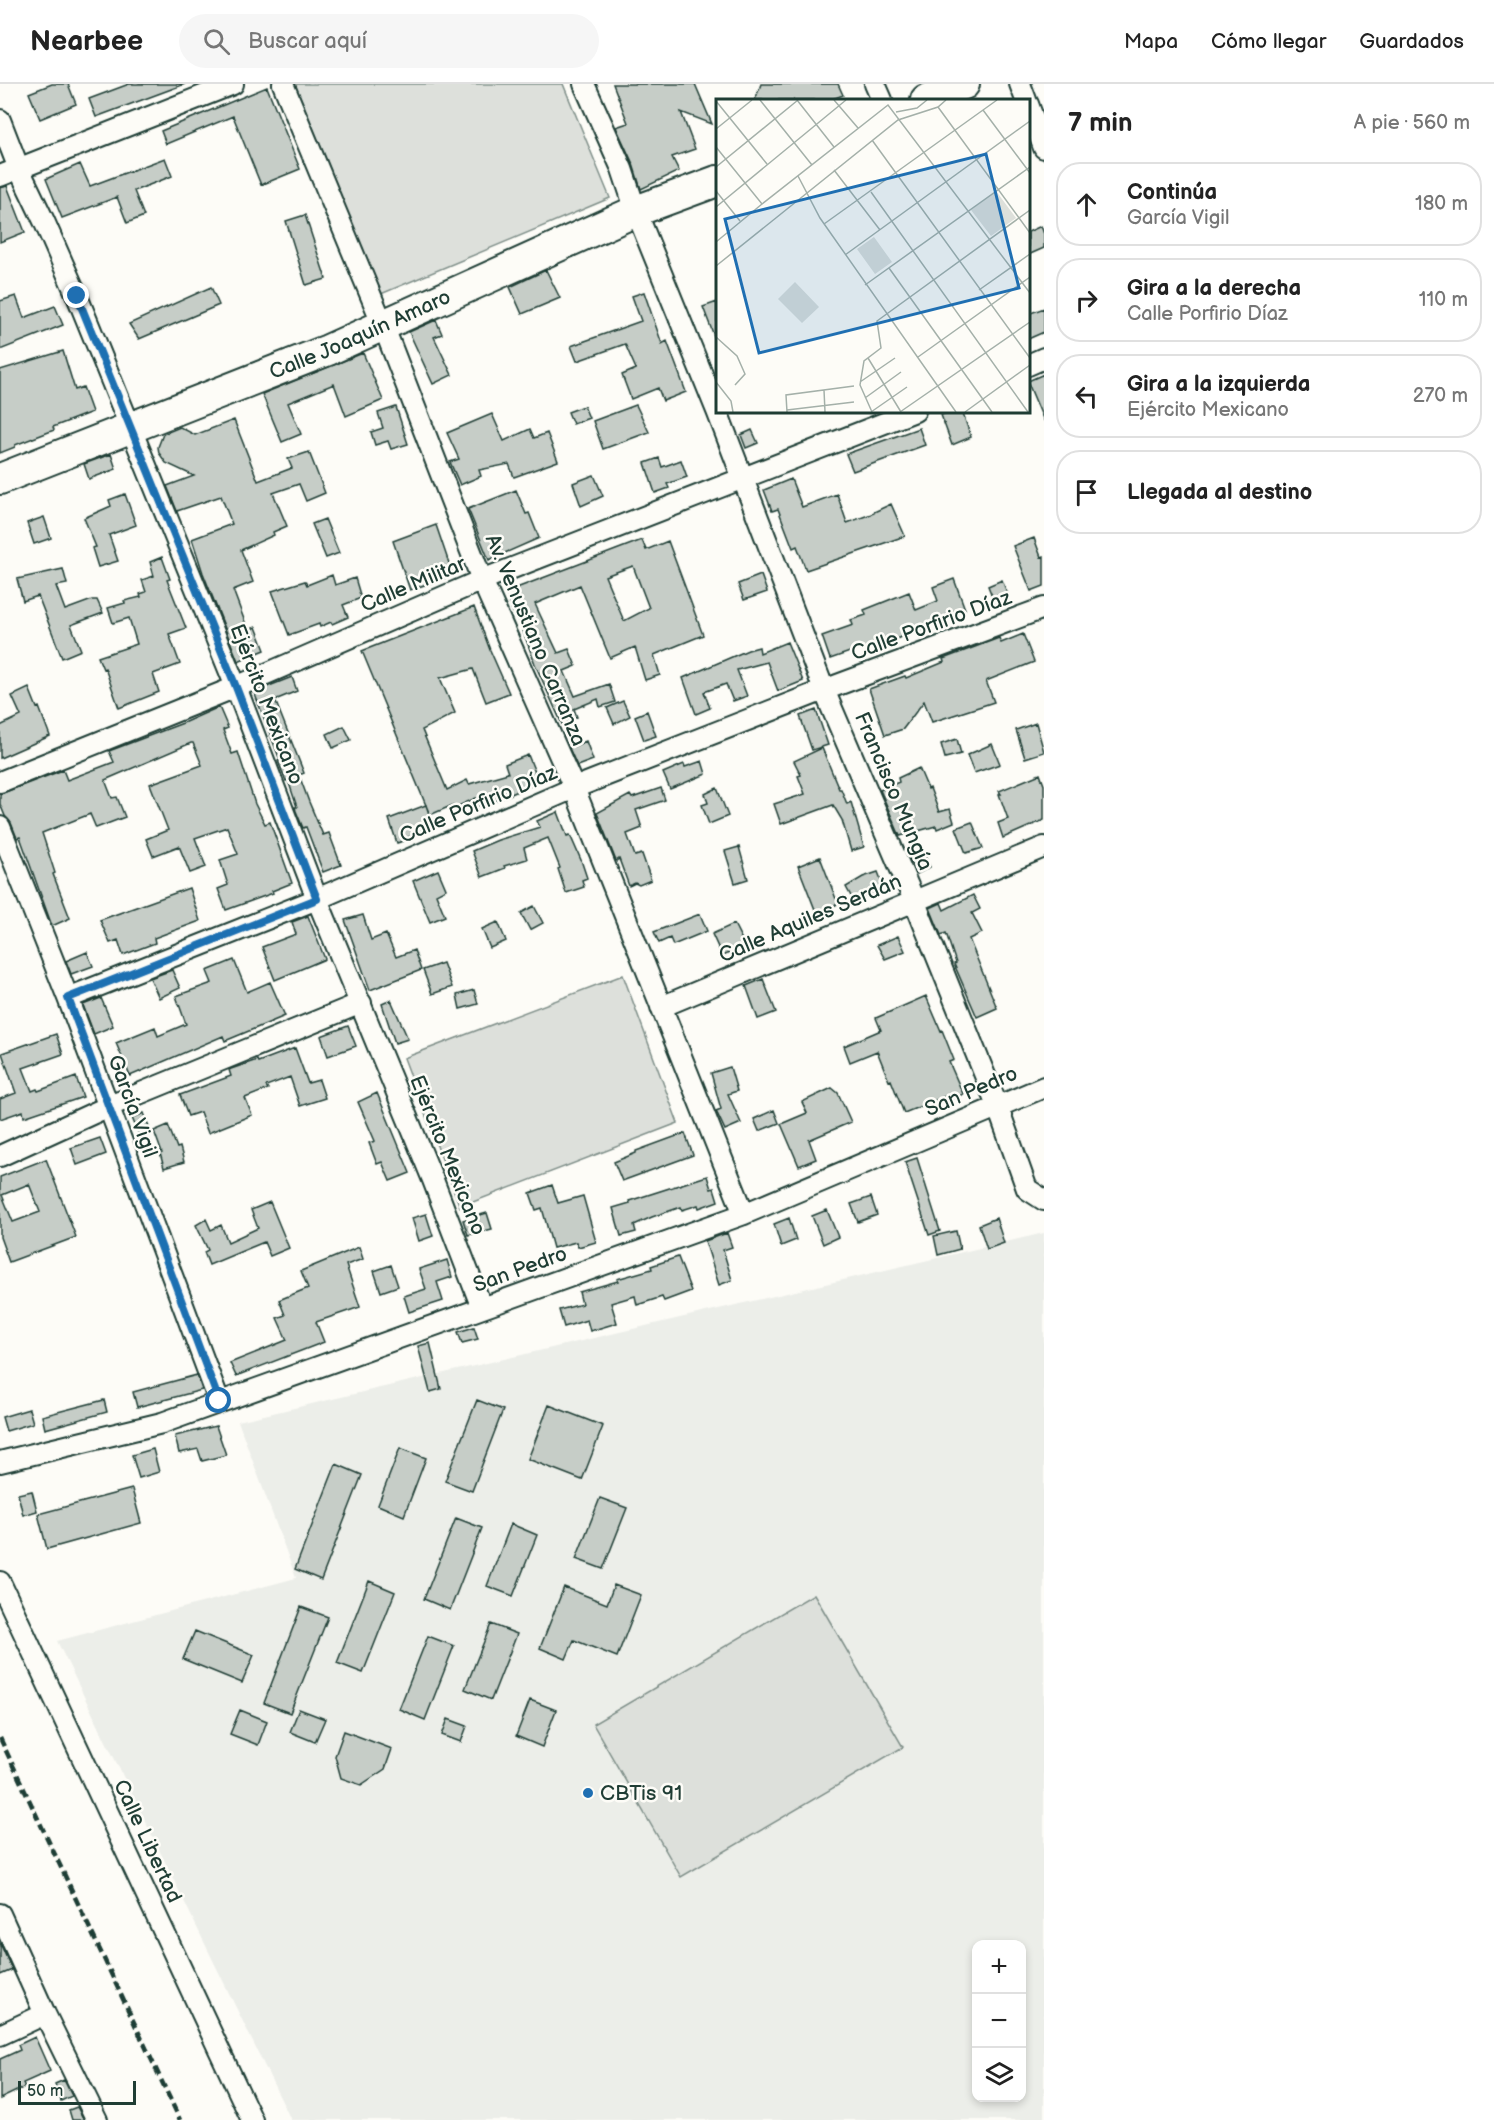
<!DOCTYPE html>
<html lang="es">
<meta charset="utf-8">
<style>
body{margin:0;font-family:"Balsamiq Sans",sans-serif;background:#f6f6f6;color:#222}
.controls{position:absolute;right:18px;bottom:18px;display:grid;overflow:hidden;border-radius:12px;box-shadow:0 3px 9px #0003}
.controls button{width:54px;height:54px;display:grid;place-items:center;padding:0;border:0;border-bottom:2px solid #e0e0e0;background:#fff;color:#222;font:30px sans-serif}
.scale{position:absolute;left:18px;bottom:15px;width:118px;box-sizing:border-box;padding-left:6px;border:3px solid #1f3d34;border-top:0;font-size:16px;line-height:21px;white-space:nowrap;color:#1f3d34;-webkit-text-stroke:4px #fdfcf7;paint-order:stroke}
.stop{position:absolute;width:18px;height:18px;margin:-14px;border:4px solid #1f6fb2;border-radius:50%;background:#fff}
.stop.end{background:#1f6fb2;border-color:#fff;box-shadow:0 2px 6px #0008}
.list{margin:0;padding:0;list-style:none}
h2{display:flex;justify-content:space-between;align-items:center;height:78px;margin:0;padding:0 24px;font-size:26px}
h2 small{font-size:20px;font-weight:400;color:#767676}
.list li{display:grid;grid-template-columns:39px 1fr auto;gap:18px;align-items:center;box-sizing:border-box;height:84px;margin:0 12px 12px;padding:0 12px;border:2px solid #e0e0e0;border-radius:24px}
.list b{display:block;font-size:22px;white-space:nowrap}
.list p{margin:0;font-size:20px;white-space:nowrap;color:#767676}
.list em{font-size:20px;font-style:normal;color:#767676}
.icon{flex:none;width:33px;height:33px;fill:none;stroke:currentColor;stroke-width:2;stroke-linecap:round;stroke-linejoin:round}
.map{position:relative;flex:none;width:1044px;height:2036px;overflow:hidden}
header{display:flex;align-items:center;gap:36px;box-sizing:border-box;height:84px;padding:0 30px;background:#fff;border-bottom:2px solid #e0e0e0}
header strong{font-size:28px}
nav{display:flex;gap:33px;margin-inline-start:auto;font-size:21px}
.search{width:420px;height:54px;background:#f6f6f6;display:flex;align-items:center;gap:15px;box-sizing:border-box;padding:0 21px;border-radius:33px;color:#767676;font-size:22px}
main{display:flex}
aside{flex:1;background:#fff}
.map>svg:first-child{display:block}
.built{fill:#eceee9;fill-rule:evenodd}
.green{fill:#dde0db;stroke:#7e8e88;stroke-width:1.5}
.building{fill:#c6cdc7;stroke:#1f3d34;stroke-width:1.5;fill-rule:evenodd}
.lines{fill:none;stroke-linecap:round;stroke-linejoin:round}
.street-casing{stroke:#1f3d34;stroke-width:24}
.primary-casing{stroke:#1f3d34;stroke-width:34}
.street{stroke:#fdfcf7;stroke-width:20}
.primary{stroke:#fdfcf7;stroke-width:30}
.rail{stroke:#1f3d34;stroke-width:4.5;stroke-dasharray:9 4.5;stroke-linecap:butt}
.route{stroke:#1f6fb2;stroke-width:8}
.poi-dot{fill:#1f6fb2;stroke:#fdfcf7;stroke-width:2}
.labels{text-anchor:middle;stroke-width:5;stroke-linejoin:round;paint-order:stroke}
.street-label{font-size:21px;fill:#1f3d34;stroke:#fdfcf7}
.poi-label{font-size:21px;fill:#1f3d34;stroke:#fdfcf7;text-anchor:start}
.inset-road{fill:none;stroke:#a4b0a9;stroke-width:1.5}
.view{fill:#1f6fb2;fill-opacity:0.15;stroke:#1f6fb2;stroke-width:3}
.inset-edge{fill:none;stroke:#1f3d34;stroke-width:3}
</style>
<header>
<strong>Nearbee</strong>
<div class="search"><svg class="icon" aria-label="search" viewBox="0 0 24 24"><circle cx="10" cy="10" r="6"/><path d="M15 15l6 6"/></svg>Buscar aquí</div>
<nav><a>Mapa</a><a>Cómo llegar</a><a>Guardados</a></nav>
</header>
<main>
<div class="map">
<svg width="1044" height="2036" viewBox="0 0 1044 2036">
<rect width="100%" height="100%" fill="#fdfcf7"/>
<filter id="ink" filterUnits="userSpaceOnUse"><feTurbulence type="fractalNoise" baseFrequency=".0167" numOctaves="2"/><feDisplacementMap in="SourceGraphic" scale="12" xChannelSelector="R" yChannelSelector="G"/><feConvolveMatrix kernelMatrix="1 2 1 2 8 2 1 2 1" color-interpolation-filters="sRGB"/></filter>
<g filter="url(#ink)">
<path class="built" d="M1044,1149v887h-753l-234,-479 239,-63 -58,-157zM976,1860h46v154h-46z"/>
<path class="green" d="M295,0h268l47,114 -229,96z
M623,891l55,148 -218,84 -56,-149z
M814,1510l89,153 -222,130 -88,-153z"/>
<path class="building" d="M52,0h16l8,20 -36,15 -11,-26z
M129,0h56l-89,33 -7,-18z
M613,0h82l17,40 -31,-12 14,37 -23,8 7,14 -38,18 -8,-25 -17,-37 12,-4z
M761,0h77l5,11 -13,5h-75z
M267,3l33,82 -39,16 -28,-69 -67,28 -5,-13z
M165,74l7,18 -38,15 10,25 -17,7 -10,-26 -55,21 -16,-39 34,-15 10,22z
M7,102l18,46 -25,10v-54z
M305,131l21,64 -20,6 -20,-64z
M1041,142l3,8v14l-16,7v-23z
M546,186l14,28 -38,16 -12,-27z
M211,203l8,18 -80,34 -10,-15z
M644,208l18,52 5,-3 19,51 -23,9 -5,-13 -27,11 -9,-24 14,-6 -11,-25 -48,17 -6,-15 70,-25 -9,-25z
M16,212l8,22 31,-12 8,19 -63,25v-49z
M717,218v39h-1l-13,-34z
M1044,224v24l-16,7v-25z
M436,236l6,14 -8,3 18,38 -19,9 -24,-52z
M63,267l12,39 8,-3 9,25 -39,15 1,3 -39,15v2l-15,6v-83z
M363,269l20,47 -37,16 -12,-32 -46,19 13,31 -19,8 -20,-48z
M1044,290v47l-16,-38v-2z
M636,321l13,27 -46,17 -10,-28z
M584,322l5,12 -16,6 -5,-12z
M396,323l12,37 -17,5 -3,-8 -13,4 -4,-13 12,-4 -5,-15z
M951,327h11l9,26 -19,8 -11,-30z
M492,330l12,27 26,-12 4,9 13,-5 11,28 -44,16 -5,-13 -30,6 2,6 -21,9 -10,-23 9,-3 -12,-26z
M234,336l24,61 34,-13 -4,-9 21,-7 16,41 -19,8 -7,-17 -26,9 14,33 -14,6 1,3 -33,15 12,32 -20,8 15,40 8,-3 9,23 -27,11 -35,-88 -11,-34 40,-15 -11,-28 -44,15 -10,-25 27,-10 -28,-13 -7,-10 -1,-6 5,-13 17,-7 15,8z
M919,344l6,17 -72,26 -7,-17z
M752,346l6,13 -12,5 -5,-13z
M111,370l5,15 -27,10 -5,-15z
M659,374l3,9 19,-7 6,17 -20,7 2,4 -14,5 -10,-30z
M594,391l9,21 -22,10 -8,-23z
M791,395l11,28 35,-13 10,29 27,-10v-1l17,-8 14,32 -99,34 -9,-24 -4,2 -15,-39 -6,2 -8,-21z
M516,406l10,24 3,-1 10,25 -50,22 -21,-51z
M125,410l11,31 -27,10 9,26 -20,6 -6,-19 4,-1 -12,-29 27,-12 -2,-6z
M44,433l7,21 -17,6 -7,-21z
M325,435l14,34 -13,5 -14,-34z
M436,441l17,50 -43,15 -17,-49z
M1034,454l7,19 3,-1v30l-13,5 -18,-45z
M642,456l4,10 22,-9 35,94 -49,20 6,20 -15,5 -10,-33 -25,11 -30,-73 -45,19 23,49 11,-4 7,17 -12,5 11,25 34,-12 6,18 -15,5 -2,-8 -24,10 3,8 -15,7 -27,-60 -19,-53 -3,1 -7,-20zM633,482l16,42 -25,13 -19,-45z
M162,473l8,22 -3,1 19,48 -17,6 11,30 -27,10 6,18 -40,16 -14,-40 -2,1 -5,-12 39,-13 -8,-26 -16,5 -5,-15 17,-5 -1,-2 17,-4 -1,-3 6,-2 -4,-12 12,-4 -4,-14z
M63,485l4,15 -11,2 9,24 27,-10h5l6,13 -32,12 10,25 -19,8 -24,-62 -15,5 -6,-22z
M332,491l3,10 20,-7 6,20 -18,7 5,12 -16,7 -1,-2 -11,5 -1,-3 -30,11 -17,-44 33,-10 2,4z
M761,491l6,17 -23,8 -6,-16z
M954,495l11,30 -43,17 1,2 -44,18 -1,-2 -16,5 -1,-1 -31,11 -8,-23 31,-11 -2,-5 15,-5 -2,-5 45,-18 7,18 22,-9 -5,-14z
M1002,496l6,15 -14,6 -6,-15z
M474,523l16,43 19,43 -23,9 -13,-33 -33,9 15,35 -33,17 25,60 20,-10 2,4 39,-11 -3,-9 23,-9 11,27 -44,19 -16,5 -3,-8 -22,10 -1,-3 -23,10 -68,-164z
M1023,550l11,28 -48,19 8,21 -62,20 -8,-21 -21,28 -18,6 -16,-46 36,-13 1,2 38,-16 -1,-3 56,-21 2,5z
M787,558l16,39 -25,10 -11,-29 -30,8 10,26 -14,5 -7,-17 -22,8 6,16 -14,6 -13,-36 65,-28 11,-3 1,6z
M292,593l5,14 -22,9 29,73 -5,2 10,27 14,33 6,-2 12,32 -18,7 -17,-45 -3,1 -7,-17 -1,-4h2l-9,-27 -2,1 -8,-20 2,-1 -26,-68z
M29,604l8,20 2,-1 11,29 -50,22v-32l21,-10 -9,-20z
M623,617l7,15 -16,8 -7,-16z
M219,623l9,21 -5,2 9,24 6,-2 17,52 10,20 5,-2 22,61 -20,8 1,2 -47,17 -8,-21 10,-4 -8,-25 18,-6 -11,-27 -32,11 11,29 -16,6 -11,-27 -26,10 -7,-17 22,-9 -18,-46 52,-19 -9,-22h-2l-86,37 7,18 5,-1 8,20 -29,11 -6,-14 -48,19 13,40 -2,1 17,44 -18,8 -32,-89 -3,1 -6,-15 -6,-7 -5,-12v-10l63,-24 4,10 47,-18 -5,-11 74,-28z
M816,626l12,35 -16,5 -12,-34z
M647,627l9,25 -12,4 -9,-24z
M1036,639l8,29 -19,6 -9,-28z
M344,642l7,14 -18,8 -6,-14z
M957,655l4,15 -16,4 -4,-14z
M586,657l7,19 -16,6 -8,-18z
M992,660l8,20 -26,9 -7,-18z
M822,664l17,41h2l6,15 4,-2 13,45 -13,4 -9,-31 -9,-15 -52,19 -7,-20 31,-10 -7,-18 3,-1 -7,-14z
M702,677l4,13 -36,15 -7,-16 21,-9 1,3z
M919,684l9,21 2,-1 9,24 11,-3 4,13 -17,7 -1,-3 -36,10 -20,-46 19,-8 -1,-4z
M1040,690l4,11v35l-41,18 -5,-15 10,-4 -9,-25h2l-2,-3z
M661,704l4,12 -29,10 6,18 -15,6 8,22 7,-2 9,26 -12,5 -4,-2 -6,3 -10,-27 -3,2 -19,-48 33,-18 2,3z
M717,704l11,28 -19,8 -7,-19 6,-2 -3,-9z
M426,721l8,24 -25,8 1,2 -13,4 -8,-24z
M558,728l9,24 3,-1 11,25 6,18 -5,2 2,7 -18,6 -8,-24 2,-1 -12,-30 -24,10 3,11 -23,7 1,2 -23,9 -10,-26 26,-11 42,-13 -3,-6z
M972,738l11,26 -17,5 -10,-25z
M739,763l9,32 -13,4 -10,-32z
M922,766l8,17 -13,7 -9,-19z
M820,773l18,47 -22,8 -18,-46z
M438,786l8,19 -10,5 9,22 -15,6 -17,-41z
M878,788l6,15 -28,13 -2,-3 -2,1 -6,-11 17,-10z
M189,804l11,33 -46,17 1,5 -32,12 -5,-15 -8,3 -10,-23z
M973,811l7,14 -8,4 10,20 -13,6 28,69 -20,9 -23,-53 2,-1 -10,-30 -5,2 -11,-27 11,-5 3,7z
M534,822l9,17 -13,7 -9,-17z
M700,830l7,17 -34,14 -3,-7 -11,5 -5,-11z
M363,831l8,25 15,-6 10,23 18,-7 7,20 -51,20 -25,-70z
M308,832l17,43 -50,21 -13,-33 34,-13 -4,-12z
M498,838l8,19 -16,7 -8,-19z
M734,840l11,22 -23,10 -10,-22z
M898,852l7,15 -20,8 -8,-14z
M87,868l6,14 -22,8 -5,-13z
M234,876l13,32 23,-10 15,34 -60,25 -2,-5 -93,40 -14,-33 39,-16 3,9 28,-12 -10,-28 36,-13 -5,-12z
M443,879l9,24 -20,7 -9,-24z
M172,886l8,18 -21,10 -9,-20z
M763,895l13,33 -18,7 -12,-33z
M474,906l4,14 -18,5 -3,-14z
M926,912l15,35 1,-1 12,30 -5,2 14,32 -15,8 -2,-6 -42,17 -13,-33 -2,1 -12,-30 -27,11 -6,-16 37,-16 -5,-12z
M101,914l12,28 -19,8 -11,-29z
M391,916l17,39 -13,4 -13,-39z
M348,942l8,20 -28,10 -7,-20z
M56,950l7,20 -40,14 9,23 5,-2 1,2 38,-14 7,20 -59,20 -1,-6 -23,8v-20l16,-6 -14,-40z
M295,964l13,35 11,-3 6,18 -25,8 -10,-29 -24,9 2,3 -23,9 7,17 -44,18 -8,-21 -12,4 -8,-21 51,-19 -2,-6 2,-1 26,-9 1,2z
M730,983l7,24 -9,3 13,29 -16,7 -9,-19 5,-2 -10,-36z
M832,1004l6,5 13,29 -42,18 7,19 -17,7 -18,-42 26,-11 -5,-11z
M377,1009l33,80 -20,8 -8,-19 -5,2 -8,-21 6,-2 -17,-39z
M774,1026l5,13 -20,8 -5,-12z
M144,1029l6,16 -11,5 -7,-16z
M168,1041l9,23 3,-1 4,15 -20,6 -4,-15h2l-8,-22z
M685,1049l8,22 -71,26 -8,-19 22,-9v-2z
M100,1054l6,16 -29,11 -6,-17z
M917,1074l23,73 -11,4 -24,-73z
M46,1075l30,78 -67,25 -9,-25v-60zM29,1100l11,28 -27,10 -11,-27z
M707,1092l4,13 3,-1 4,13 -19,7 -1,-3 -16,5 -1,-3 -29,10 -18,8 2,7 -15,4 -8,-28 17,-5 -1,-2z
M552,1101l6,18 25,-7 13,46 -18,5 -2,-5 -23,6 -11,-40 -6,2 -6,-17z
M871,1113l6,18 -19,7 -7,-18z
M270,1118l19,46 -19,8 -6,-14 -55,23 -5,-13 4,-2 -12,-25 10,-6 5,11 10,-5 7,17 30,-14 -7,-18z
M827,1126l11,27 -15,7 -11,-28z
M487,1129l5,16 -24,6 -5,-15z
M426,1130l7,22 -14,5 -7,-23z
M789,1134l7,22 -15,6 -7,-22z
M996,1134l8,25 -17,6 -8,-24z
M956,1147l4,18 -22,6 -4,-19z
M727,1149l5,14 -9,3 9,30 -13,5 -14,-44z
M359,1163l4,12 -17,6 14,42 -44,15 8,20 -88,34 -6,-13 57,-23 -10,-22 8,-3 -6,-15 29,-12 -7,-17z
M678,1173l13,34 -27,10 -2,-4 -25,8 -2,-9 -24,7 6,20 -27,8 -3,-11 -23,7 -5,-17 23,-6 -3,-12 39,-11 -1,-2 35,-10 -1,-3z
M447,1176l5,17 -15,5 6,19 -34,11 -5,-16 22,-7 -7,-20z
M391,1181l7,21 -17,6 -7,-21z
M474,1243l4,12 -16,4 -4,-11z
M430,1259l11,46 -11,3 -12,-46z
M197,1291l5,15 -65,17 -4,-15z
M104,1316l3,12 -62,17 -3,-13z
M477,1316l26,10 -31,81 -27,-10z
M549,1321l54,21 -21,54 -54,-21z
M29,1325l4,14 -27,8 -4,-14z
M216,1342l10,29 -24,6 -4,-12 -19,4 -4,-17z
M400,1364l26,10 -22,58 -26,-11z
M153,1365l6,23 -20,6 -7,-23z
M336,1380l26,11 -41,105 -26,-11z
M132,1405l9,34 -94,26 -9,-35z
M32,1407l5,20 -14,4 -5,-21z
M600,1414l27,10 -24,61 -27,-10z
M456,1434l26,10 -32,82 -26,-11z
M511,1440l26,11 -24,61 -26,-10z
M369,1497l26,11 -32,81 -26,-10z
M614,1501l27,10 -24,62 -43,-17 -8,19 -26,-11 24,-61 43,17z
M301,1523l27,10 -38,96 -26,-10z
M491,1540l26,10 -26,66 -26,-11z
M195,1547l59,24 -12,28 -59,-24z
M428,1552l26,10 -29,74 -26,-11z
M530,1616l26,10 -14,37 -26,-11z
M299,1625l26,10 -10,23 -25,-10z
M240,1626l27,11 -9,24 -28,-11z
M448,1635l19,7 -6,16 -19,-7z
M344,1647l48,18 -7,20 -24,16 -20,-7 -6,-22z
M0,1859l12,27 -12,5z
M35,1953l15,34 -27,12 2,4 -25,12v-40l20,-9 -2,-5z
M64,1996l8,16 -11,5 -6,-17z
M77,2023l7,13h-12l-3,-10z"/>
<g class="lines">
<g class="street-casing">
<path id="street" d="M283,0l100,241 99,255 92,208 170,426
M584,0l38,85 14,42 81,200
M875,0l7,16
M1020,0l6,16
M1028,20l16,44
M0,36l19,49 25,52 33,75 159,391 81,212 116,281 49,128
M0,92l233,-92
M1028,281l16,-7
M717,327l107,279 90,210 83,205 30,84 17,11
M0,698l236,-95 246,-107 433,-169
M0,743l68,171 151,403
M68,914l249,-99 257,-111 250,-98 220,-82
M661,923l383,-160
M0,1072l107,-49 254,-104
M0,1378l162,-39 582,-209 300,-127
M0,1498l252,538
M0,1830l45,100 52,106
M0,1951l45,-21"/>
</g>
<g class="primary-casing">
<g id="primary">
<path d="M926,16l38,-16"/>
<path id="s1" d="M0,395l328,-129 308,-139 81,-30"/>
</g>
</g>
<use href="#street" class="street"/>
<use href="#primary" class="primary"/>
<path class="rail" d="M0,1654l180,382"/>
</g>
</g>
<g class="lines" filter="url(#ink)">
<path class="route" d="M77,212l159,391 81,212 -249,99 151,403"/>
</g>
<circle class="poi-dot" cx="588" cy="1709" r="6"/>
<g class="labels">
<g class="street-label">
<text dy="7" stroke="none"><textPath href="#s1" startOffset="388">Calle Joaquín Amaro</textPath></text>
<text transform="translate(413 500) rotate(-23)" y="7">Calle Militar</text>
<text transform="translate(931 541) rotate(-20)" y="7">Calle Porfirio Díaz</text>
<text transform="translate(536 556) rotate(67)" y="7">Av. Venustiano Carranza</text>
<text transform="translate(267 620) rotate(69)" y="7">Ejército Mexicano</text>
<text transform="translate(894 707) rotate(67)" y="7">Francisco Mungía</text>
<text transform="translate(478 720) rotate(-23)" y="7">Calle Porfirio Díaz</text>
<text transform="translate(810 834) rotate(-23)" y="7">Calle Aquiles Serdán</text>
<text transform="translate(971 1007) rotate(-23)" y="7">San Pedro</text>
<text transform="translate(133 1022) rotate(70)" y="7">García Vigil</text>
<text transform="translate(448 1071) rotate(68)" y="7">Ejército Mexicano</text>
<text transform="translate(520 1185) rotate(-20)" y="7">San Pedro</text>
<text transform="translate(148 1757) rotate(65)" y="7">Calle Libertad</text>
</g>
<g class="poi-label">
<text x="600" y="1716">CBTis 91</text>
</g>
</g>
<g transform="translate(716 15)">
<rect width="314" height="314" fill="#fdfcf7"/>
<path d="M280,92l20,27 -25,18 -20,-26zM158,138l18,25 -17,12 -18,-25zM79,183l24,25 -17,16 -24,-24z" fill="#dde0db"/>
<path class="inset-road" d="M44,1l52,65M81,1l37,47M118,1l24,28M0,2l51,63M222,8l92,126M267,11l47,63M180,13l21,-4 10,-8M0,30l36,-29M156,41l158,218M0,48l46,57 126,-99 142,188M0,68l82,-67M118,71l46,60M82,77l22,42 136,194M0,92l24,30M155,93l157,220M0,108l130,-107M108,125l173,-124M0,143l46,-38M129,156l185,-134M0,167l182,-146 40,-13 8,-7M173,169l103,144M149,186l165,-118M263,191l51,-36M0,238l21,19 8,18 -10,11M202,258l112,-80M152,259l33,54M0,283l15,19 2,11M144,283l35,-24M108,291l1,22M149,299l36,-26M71,311l67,-8M71,313l-1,-17 68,-9M155,313l36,-25M156,313l-12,-27 4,-24 17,-13 -4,-27 153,-111M184,313l130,-90M249,313l65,-47"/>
<path class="view" d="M270,55l33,134 -260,65 -34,-134z"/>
<rect width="314" height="314" class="inset-edge"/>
</g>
</svg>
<div class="controls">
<button>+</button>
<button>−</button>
<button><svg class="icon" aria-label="layers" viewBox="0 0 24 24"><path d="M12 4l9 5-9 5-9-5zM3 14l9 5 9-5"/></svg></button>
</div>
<div class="scale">50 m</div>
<div class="stop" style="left:219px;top:1317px"></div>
<div class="stop end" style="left:77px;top:212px"></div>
</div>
<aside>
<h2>7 min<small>A pie · 560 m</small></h2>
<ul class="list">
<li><svg class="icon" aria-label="ahead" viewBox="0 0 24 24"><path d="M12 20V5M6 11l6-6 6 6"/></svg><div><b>Continúa</b><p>García Vigil</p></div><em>180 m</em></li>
<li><svg class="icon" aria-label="right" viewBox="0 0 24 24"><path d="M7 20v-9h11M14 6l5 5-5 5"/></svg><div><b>Gira a la derecha</b><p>Calle Porfirio Díaz</p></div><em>110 m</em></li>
<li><svg class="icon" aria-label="left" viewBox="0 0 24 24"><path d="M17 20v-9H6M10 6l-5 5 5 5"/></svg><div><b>Gira a la izquierda</b><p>Ejército Mexicano</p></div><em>270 m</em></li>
<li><svg class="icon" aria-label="arrive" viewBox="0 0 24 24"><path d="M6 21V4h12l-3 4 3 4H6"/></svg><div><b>Llegada al destino</b></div></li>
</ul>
</aside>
</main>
